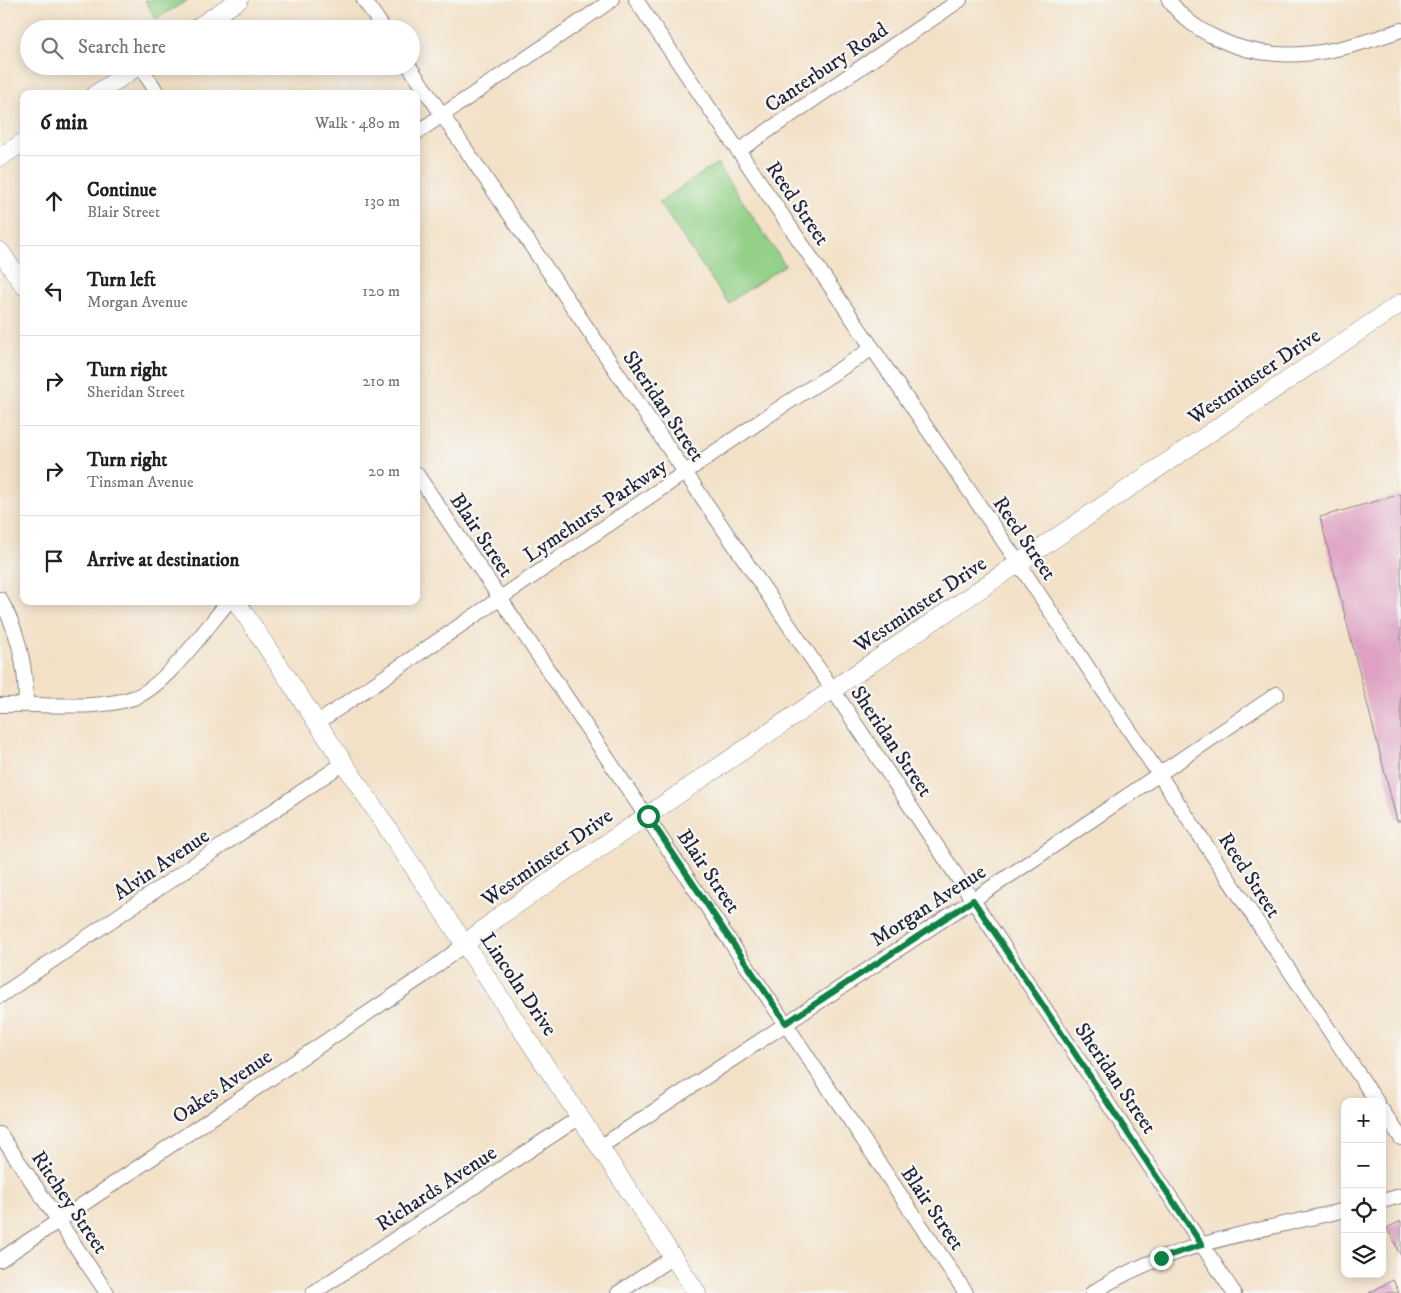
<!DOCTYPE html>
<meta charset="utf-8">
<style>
body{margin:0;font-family:"IM FELL DW Pica",serif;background:#f6f6f6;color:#202124}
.controls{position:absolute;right:15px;bottom:15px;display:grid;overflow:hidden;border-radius:10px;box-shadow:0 2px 12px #0003}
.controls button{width:45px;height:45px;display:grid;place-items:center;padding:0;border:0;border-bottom:1px solid #e0e0e0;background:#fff;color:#202124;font:25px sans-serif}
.stop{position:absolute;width:15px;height:15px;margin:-11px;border:4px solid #0b8043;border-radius:50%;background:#fff}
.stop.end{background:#0b8043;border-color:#fff;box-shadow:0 1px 5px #0008}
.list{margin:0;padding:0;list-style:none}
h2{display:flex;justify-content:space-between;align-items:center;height:65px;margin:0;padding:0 20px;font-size:21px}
h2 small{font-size:16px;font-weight:400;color:#757577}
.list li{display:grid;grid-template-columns:32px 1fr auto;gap:15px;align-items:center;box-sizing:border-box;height:90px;padding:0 20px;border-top:1px solid #e0e0e0}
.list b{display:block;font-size:19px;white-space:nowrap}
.list p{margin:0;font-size:16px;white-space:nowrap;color:#757577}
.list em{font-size:16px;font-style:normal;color:#757577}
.icon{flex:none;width:28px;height:28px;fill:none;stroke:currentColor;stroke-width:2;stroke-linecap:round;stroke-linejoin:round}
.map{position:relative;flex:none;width:1401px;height:1293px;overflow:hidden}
.search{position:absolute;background:#fff;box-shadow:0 2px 12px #0003;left:20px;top:20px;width:400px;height:55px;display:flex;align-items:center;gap:12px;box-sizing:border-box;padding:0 18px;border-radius:28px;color:#757577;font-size:19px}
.panel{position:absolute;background:#fff;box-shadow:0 2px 12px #0003;left:20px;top:90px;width:400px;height:515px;border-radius:10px}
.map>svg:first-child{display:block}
.green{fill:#92d087;stroke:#5a7961}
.building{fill:#dea1c3}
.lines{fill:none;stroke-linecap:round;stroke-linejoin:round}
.minor-casing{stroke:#8a8281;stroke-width:16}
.tertiary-casing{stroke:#8a8281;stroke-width:19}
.minor{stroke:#fff;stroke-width:14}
.tertiary{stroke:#fff;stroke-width:18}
.route{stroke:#0b8043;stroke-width:6}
.labels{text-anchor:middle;stroke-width:5;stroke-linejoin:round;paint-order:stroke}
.street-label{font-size:21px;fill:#22223b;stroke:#f6f6f2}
</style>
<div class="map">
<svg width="1401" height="1293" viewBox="0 0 1401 1293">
<rect width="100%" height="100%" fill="#f6f6f2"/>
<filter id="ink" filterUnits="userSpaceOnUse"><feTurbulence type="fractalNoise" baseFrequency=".02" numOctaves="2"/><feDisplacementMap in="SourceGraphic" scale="10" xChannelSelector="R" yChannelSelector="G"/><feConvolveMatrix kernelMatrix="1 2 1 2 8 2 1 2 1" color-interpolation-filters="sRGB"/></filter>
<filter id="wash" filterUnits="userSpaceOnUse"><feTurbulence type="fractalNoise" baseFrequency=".0096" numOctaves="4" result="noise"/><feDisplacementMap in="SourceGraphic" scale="20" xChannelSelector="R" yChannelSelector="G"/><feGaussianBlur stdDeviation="1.12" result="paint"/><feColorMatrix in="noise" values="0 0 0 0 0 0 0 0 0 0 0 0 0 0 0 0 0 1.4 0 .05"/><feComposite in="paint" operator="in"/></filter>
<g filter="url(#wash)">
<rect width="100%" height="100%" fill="#f3e1c7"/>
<path class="green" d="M145,0h43l-32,19z
M717,163l68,102 -57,38 -69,-101z"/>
<g id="blocks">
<path class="building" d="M1401,494v327h-4l-77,-304z
M1401,1221v35l-14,-28z
M1393,1280l6,13h-30z"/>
</g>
</g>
<g filter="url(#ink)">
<use href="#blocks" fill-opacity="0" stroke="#8a8281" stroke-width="1"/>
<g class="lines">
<g class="minor-casing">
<path id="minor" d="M364,0l20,29
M636,0l383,564 358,538
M1169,0c13,18 27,28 47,38 61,30 124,14 185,-8
M140,66l18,28
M409,66l424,624 401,603
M416,133l196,-133
M738,151l222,-151
M416,473l550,820
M0,599c19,33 26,67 26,104
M0,705c43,-2 92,6 133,-7 31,-10 74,-71 96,-97
M317,723l467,-318 89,-57
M0,996l344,-233
M1382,1110l19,28
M0,1134l107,159
M600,1147l415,-275 262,-178
M1382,1201l19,-5
M0,1260l423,-284 42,-32
M313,1293l267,-176
M618,1293l55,-36
M1092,1293c74,-49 168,-62 253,-83"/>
</g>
<g class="tertiary-casing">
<path id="tertiary" d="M195,29l44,-29
M96,94l42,-28
M0,157l24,-15
M0,251l24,35
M236,601l461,692
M465,944l36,-29 900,-612"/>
</g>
<use href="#minor" class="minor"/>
<use href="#tertiary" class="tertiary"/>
</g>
</g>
<g class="lines" filter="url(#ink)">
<path class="route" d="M648,816l138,207 187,-123 229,345 -41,13"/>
</g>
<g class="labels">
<g class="street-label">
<text transform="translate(826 67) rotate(-34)" y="7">Canterbury Road</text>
<text transform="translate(798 203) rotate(56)" y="7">Reed Street</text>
<text transform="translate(1254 376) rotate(-34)" y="7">Westminster Drive</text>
<text transform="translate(664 406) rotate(56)" y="7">Sheridan Street</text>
<text transform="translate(595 510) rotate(-34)" y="7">Lymehurst Parkway</text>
<text transform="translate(482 535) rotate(56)" y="7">Blair Street</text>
<text transform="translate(1025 538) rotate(56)" y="7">Reed Street</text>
<text transform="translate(920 604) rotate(-34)" y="7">Westminster Drive</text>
<text transform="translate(892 741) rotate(56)" y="7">Sheridan Street</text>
<text transform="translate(547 857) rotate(-35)" y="7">Westminster Drive</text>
<text transform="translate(161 864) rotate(-34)" y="7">Alvin Avenue</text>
<text transform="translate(709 871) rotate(56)" y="7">Blair Street</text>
<text transform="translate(1250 875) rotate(57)" y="7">Reed Street</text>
<text transform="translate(928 905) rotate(-33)" y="7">Morgan Avenue</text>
<text transform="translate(519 984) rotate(56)" y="7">Lincoln Drive</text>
<text transform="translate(1116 1078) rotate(56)" y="7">Sheridan Street</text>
<text transform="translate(222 1086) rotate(-34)" y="7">Oakes Avenue</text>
<text transform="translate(436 1188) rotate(-33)" y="7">Richards Avenue</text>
<text transform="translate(70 1202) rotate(56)" y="7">Ritchey Street</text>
<text transform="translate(933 1208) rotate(56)" y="7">Blair Street</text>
</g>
</g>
</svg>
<div class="controls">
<button>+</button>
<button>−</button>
<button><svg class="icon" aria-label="locate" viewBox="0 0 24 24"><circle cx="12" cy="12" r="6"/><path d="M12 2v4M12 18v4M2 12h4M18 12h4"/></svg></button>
<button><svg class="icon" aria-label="layers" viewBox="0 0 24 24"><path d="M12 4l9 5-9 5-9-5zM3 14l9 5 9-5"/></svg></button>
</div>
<div class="stop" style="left:648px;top:816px"></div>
<div class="stop end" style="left:1161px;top:1258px"></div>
<div class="search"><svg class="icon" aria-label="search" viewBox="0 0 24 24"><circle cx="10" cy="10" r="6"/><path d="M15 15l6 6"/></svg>Search here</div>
<section class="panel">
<h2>6 min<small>Walk · 480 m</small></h2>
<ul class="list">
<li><svg class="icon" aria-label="ahead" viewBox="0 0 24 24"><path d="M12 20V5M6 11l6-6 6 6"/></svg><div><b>Continue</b><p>Blair Street</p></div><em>130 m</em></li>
<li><svg class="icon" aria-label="left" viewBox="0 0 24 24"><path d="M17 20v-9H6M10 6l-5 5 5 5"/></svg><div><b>Turn left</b><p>Morgan Avenue</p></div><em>120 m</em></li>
<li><svg class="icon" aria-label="right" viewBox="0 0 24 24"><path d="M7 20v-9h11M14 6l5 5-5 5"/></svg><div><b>Turn right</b><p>Sheridan Street</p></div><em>210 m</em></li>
<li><svg class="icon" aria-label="right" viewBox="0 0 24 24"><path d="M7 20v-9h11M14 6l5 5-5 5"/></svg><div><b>Turn right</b><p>Tinsman Avenue</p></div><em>20 m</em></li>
<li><svg class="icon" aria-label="arrive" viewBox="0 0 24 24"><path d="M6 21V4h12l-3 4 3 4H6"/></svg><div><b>Arrive at destination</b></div></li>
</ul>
</section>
</div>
